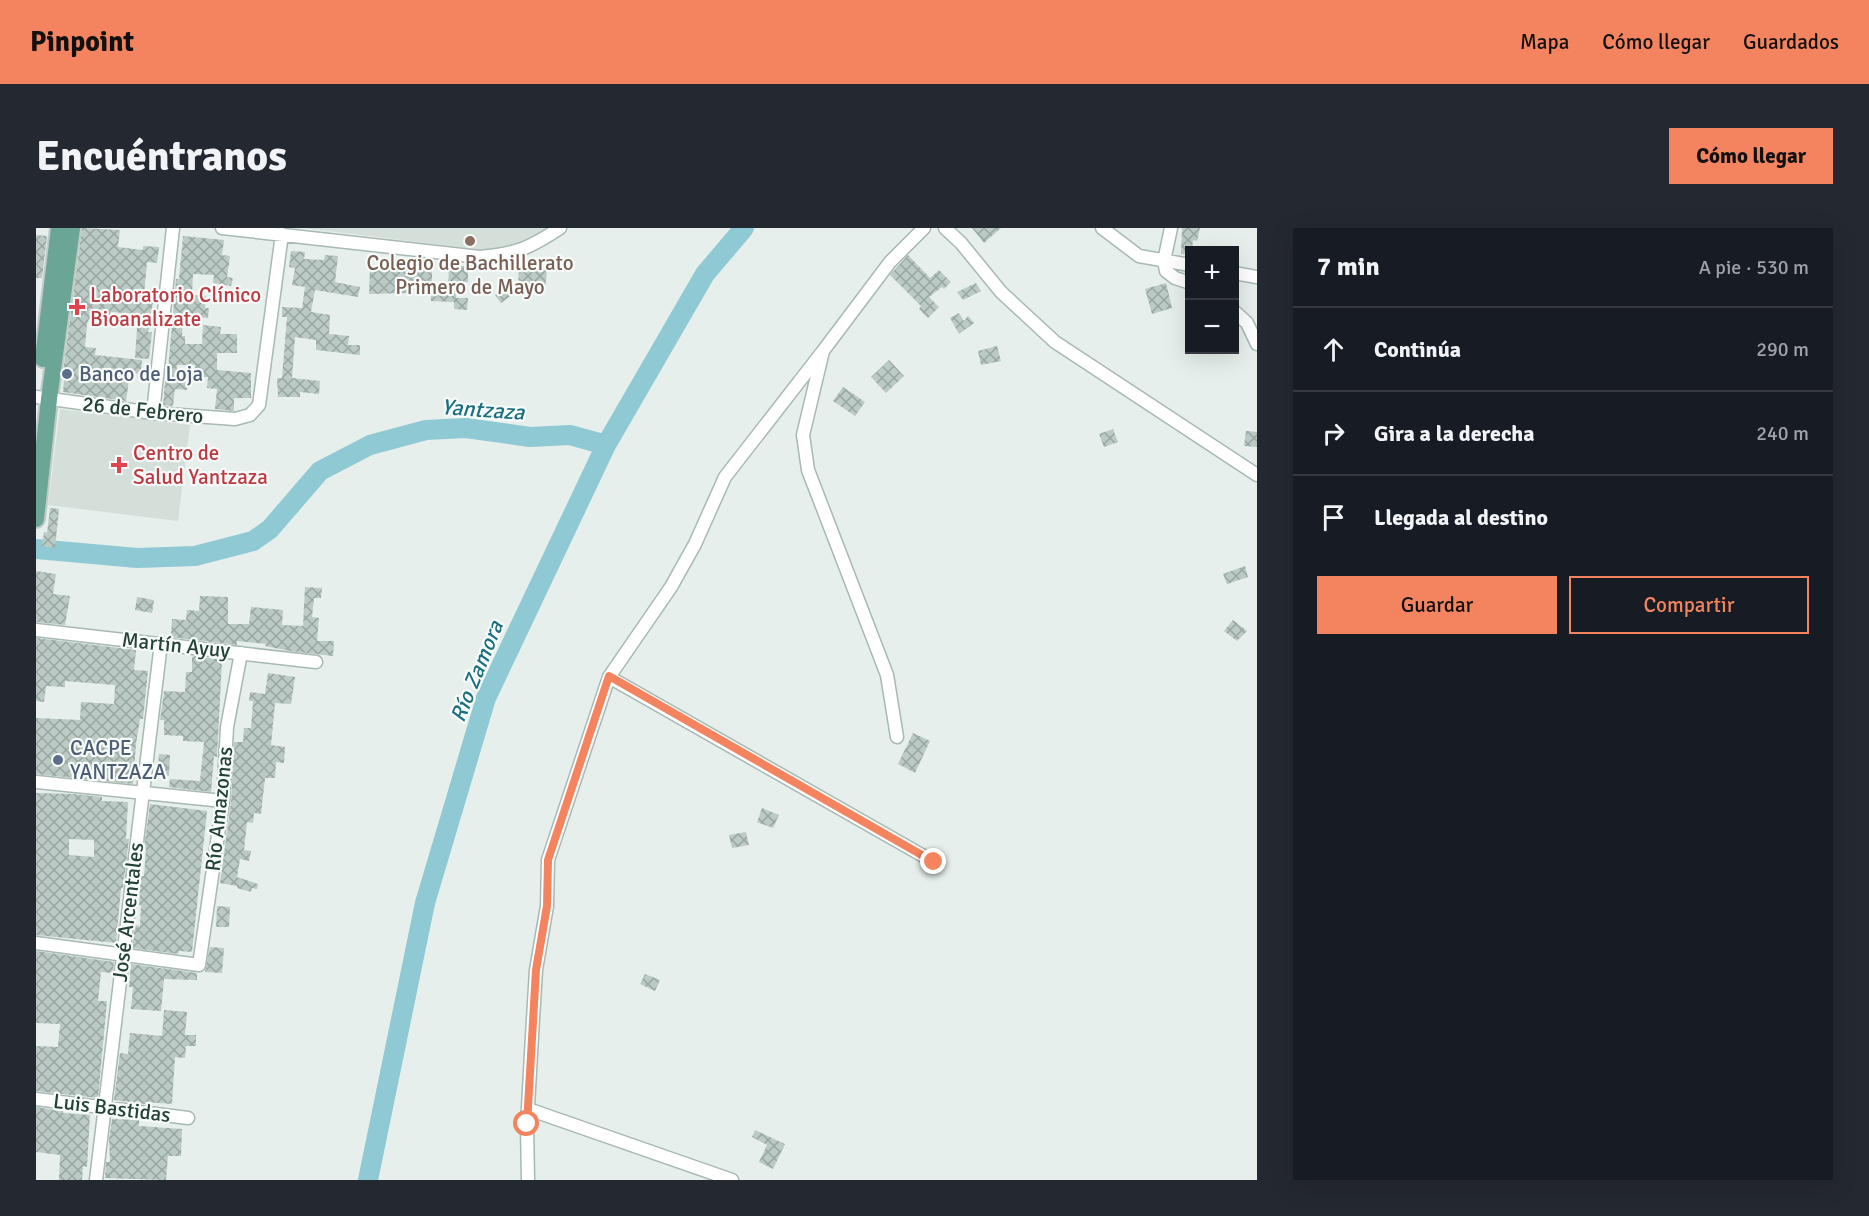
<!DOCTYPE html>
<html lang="es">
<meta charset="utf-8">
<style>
body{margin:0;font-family:Signika,sans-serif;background:#242831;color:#f1f3f6}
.controls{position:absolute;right:18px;top:18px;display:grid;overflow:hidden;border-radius:0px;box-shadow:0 6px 24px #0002}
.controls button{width:54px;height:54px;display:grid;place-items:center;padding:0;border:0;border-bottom:2px solid #363941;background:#171b24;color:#f1f3f6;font:30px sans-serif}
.stop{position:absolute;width:18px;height:18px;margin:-14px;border:4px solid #f4845f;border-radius:50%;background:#fff}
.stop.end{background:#f4845f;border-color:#fff;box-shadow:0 2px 6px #0008}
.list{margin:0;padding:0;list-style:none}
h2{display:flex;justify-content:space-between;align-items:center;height:78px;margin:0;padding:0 24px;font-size:26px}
h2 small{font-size:20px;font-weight:400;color:#9ea1a6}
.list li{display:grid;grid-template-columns:39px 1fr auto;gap:18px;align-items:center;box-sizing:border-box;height:84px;padding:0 24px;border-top:2px solid #363941}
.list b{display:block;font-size:22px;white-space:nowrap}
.list em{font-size:20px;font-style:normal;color:#9ea1a6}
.actions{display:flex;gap:12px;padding:18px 24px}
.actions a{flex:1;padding:14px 0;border:2px solid #f4845f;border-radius:0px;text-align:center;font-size:21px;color:#f4845f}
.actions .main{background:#f4845f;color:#111}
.icon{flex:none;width:33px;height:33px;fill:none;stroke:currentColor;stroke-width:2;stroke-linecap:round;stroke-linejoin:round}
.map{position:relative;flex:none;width:1221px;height:952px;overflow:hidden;border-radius:0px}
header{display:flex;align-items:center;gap:36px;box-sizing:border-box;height:84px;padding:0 30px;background:#f4845f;color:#111}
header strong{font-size:28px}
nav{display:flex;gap:33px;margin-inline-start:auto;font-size:21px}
.intro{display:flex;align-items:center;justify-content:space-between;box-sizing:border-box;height:144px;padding:0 36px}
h1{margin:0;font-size:42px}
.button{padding:15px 27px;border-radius:0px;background:#f4845f;color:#111;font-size:21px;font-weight:700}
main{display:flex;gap:36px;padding:0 36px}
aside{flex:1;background:#171b24;border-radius:0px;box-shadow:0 6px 24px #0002}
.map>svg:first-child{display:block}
.built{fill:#d4dfda}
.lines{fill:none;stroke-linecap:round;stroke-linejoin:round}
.river{stroke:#8ec9d4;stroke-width:20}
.building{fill:url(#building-cross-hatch);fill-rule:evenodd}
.minor-casing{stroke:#a8b8b2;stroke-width:15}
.major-casing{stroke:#c2cac8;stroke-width:20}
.minor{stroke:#fff;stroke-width:12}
.major{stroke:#6aa596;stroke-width:16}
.route{stroke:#f4845f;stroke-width:8}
.education-dot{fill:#8d6e63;stroke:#f7fbf9;stroke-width:2}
.health-dot{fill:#e0444e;stroke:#f7fbf9;stroke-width:2}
.service-dot{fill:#5c6f8a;stroke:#f7fbf9;stroke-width:2}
.labels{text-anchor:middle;stroke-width:4.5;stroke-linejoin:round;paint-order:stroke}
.education-label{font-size:21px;fill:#785e54;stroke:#f7fbf9}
.health-label{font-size:21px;fill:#be3a42;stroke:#f7fbf9;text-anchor:start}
.service-label{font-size:21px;fill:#4e5e75;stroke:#f7fbf9;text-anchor:start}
.street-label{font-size:21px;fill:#24423a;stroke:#f7fbf9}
.water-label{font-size:22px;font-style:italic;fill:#1c6f80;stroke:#f7fbf9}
</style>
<header>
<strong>Pinpoint</strong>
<nav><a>Mapa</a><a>Cómo llegar</a><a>Guardados</a></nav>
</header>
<div class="intro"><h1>Encuéntranos</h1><a class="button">Cómo llegar</a></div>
<main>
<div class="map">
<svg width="1221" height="952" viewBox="0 0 1221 952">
<defs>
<pattern id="building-cross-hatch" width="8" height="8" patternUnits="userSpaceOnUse" patternTransform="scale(1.5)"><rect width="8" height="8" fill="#bbcac4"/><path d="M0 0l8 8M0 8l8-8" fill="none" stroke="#98a6a0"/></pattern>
</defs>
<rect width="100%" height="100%" fill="#e6efeb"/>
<path class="built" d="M267,0h249l-32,16 -28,7z
M24,181l130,16 -12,96 -130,-16z"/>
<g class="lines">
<path class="river" d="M0,321l101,9 58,-2 58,-15 17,-12 50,-58 50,-26 56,-15 40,-2 64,9 40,-2 36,10
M332,952l57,-277 61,-205 120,-253 99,-171 39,-46"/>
</g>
<path class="building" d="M46,0l38,2 -2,17 25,3v-4l16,1 -2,16 -10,-1 -3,33 10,1 -6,36h4l-3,27 -14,-1 3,-44 -27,-2 -1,3 -5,-1v7l-16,-2 -2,5 -2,23 11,1 -1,7 47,5 -1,14 -11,-1 -4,28 -63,-9 1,-12h-2z
M936,0h29l-17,15z
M1146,0h18l-3,13 -4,-1 -1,10h-2v4h-9z
M0,7l11,1 -5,42h-6z
M147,8l41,4 -2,15 8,1 -3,21 6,1 -2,8 -18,-3 1,-8 -21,-1 -1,21 14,1 -1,12h4l-1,10 -25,-2 -1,20h3v8h17l1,-19 18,2 -1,7h17v19h-20v17l34,3v25h-17v13l-19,-2 2,-20 -10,-1 1,-11h-13v-12h-18l-1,16 12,1 -1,8 -12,-1 -2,17 -10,-1 2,-24h2l9,-102h3z
M255,23l14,1 -1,7 20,1 1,-5 13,1 -3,26 25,5 -2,10 -43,-7 -4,22 19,3 -1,19 20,2 -1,9h12v10l-44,-5v-10l-21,-3 -3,41 28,3 -1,13 -19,-2v5h-22l-1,-19h5l5,-61h-5v-10l20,1 3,-21 -13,-2 3,-17 -6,-1z
M872,27l22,23 9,-8 12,12 -7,7 -2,-2 -13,10 10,10 -11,11 -9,-9 2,-3 -31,-31z
M345,31l51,3v21l-24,-2v12l-39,1 1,-26h10z
M413,37l15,1v5h4v11h-11l-1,16h12l-1,12 -13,-1v-7l-23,-1v-12h17z
M483,40l28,2 -2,19 -27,-2z
M940,55l5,8 -18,9 -6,-8z
M1130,55l6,25 -20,6 -7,-25z
M472,57l7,8 -14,10 -6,-8z
M923,85l5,8 4,-5 6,7 -15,11 -9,-16z
M961,118l4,15 -20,4 -3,-14z
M853,132l15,16 -18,17 -15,-16z
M807,159l22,15 -10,14 -22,-15z
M1077,201l5,13 -14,5 -5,-13z
M1210,203l11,1v15l-13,-1z
M14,280l9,1 -4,39 -13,-2 2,-14 3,1z
M1209,338l3,11 -21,7 -4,-10z
M0,343l20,3 -3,20 17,2 -5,29 -29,-3z
M269,359l17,1 -1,10h-7l-2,19 7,1 -2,23h17l-1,15 -43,-5 -25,-5 1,-2 -29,-3v4l-66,-8 1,-18 14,1 1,-10 12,1 1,-15 28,1v27h21l2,-17 32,3 -1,15 21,1z
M101,369l17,3 -2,13 -17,-3z
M1197,392l14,11 -10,10 -13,-10z
M0,410l100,12 -2,20 14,1 -5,48h-3l-4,25 -3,40 -97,-10v-56l44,2 1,-18 33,2 1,-19 -50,-4v6l-19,-1 -2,16 -8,-1z
M159,428l27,4 -5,97 -3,-1 -3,36 -42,-5 1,-8 30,2 4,-39 -21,-1v-5l-19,-1v-15h-4l4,-29 21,1 1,-20h6v-15z
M232,445l27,4 -4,27 -16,-1 -4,42 14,2 -1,16 -8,-1 -1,16h-10l-4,36 -7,-1 -1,10 -6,-1 -3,28 7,1 -2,10 -9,-2 -3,18 21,7 -1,5 -5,-1 -1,4 -14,-4v-2l-17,-3 11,-81 3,-60h9l1,-14h7l2,-27h-4l1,-9 15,2z
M877,505l17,8 -15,32 -17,-9z
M123,526l11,1 -1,21 -12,-1z
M0,565l38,1 28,3v4l26,1 -2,37h3l-6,49h-2l-5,55 -80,-8zM33,611l25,1v17l-25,-2z
M114,576l57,7 -15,141 -13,-1 -1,3 -46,-6 3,-23 5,1 1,-21h-2l1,-16 1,-13h3l2,-27 -2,-1z
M726,580l17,7 -6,13 -16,-6z
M710,604l3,13 -17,3 -3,-13z
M181,678l13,1 -1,20h-13z
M174,719l14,1 -2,25 -17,-1z
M0,723l78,11 -1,11 -12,-1 -3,29h9l-9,97 -62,-7v-45l22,1 2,-23 -24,-1z
M95,736l66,9v7l-33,-1 -3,32 -30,-2 2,-22h-4z
M609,746l15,6 -5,11 -15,-7z
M128,782l23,2 -2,23h11v11h-10l-1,12 -10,-1 -3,47 -27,-2v2l-31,-4 6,-47 8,1 2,-21 32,3z
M0,879l27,4v2l27,2 -3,52 -4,-1 -1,14h-23l1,-25 -24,-3z
M76,891l27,1v6l43,3 -1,27h-13l-2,24 -61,-2 1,-16h4l-1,-23z
M719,902l30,14 -12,25 -14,-7 8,-17 -15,-8z"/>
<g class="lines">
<g class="minor-casing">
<path id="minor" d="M186,0l258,29c38,-4 48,-8 80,-29
M909,0l16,15 40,49 54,50 202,133
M1066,0l37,28 51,9
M1135,0l-7,33 2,10 9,7 15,5
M1198,45l23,4
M1198,83l13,12 10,21
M787,123l-98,126 -30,67 -24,43 -62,90 325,185
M0,169l117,16 82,6 15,-4 9,-10 23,-171
M117,185l20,-185
M0,402l280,32
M861,509l-10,-62 -79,-205 -5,-35 20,-84 67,-89 34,-34
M0,554l187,19
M0,715l163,22 24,-164 4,-74 14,-74
M0,871l152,19
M492,881l204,71
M60,952l65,-537
M492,952l-1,-56 6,-105 3,-49 11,-64 1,-46 61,-183"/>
</g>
<g class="major-casing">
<path id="major" d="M7,131l16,-131
M0,291l13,-120 23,-171"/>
</g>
<use href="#minor" class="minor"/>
<use href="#major" class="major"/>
</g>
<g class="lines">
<path class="route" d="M491,896l9,-154 11,-64 1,-46 61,-184 325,186"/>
</g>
<circle class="education-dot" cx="434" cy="13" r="6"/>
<g class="health-dot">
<path d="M38 70h6v6h6v6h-6v6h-6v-6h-6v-6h6z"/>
<path d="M80 228h6v6h6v6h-6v6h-6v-6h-6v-6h6z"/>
</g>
<g class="service-dot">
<circle cx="31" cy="146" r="6"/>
<circle cx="22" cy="532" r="6"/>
</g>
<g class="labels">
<g class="education-label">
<text x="434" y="42">Colegio de Bachillerato<tspan x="434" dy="24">Primero de Mayo</tspan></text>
</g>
<g class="health-label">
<text x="54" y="74">Laboratorio Clínico<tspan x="54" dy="24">Bioanalizate</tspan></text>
<text x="97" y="232">Centro de<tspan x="97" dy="24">Salud Yantzaza</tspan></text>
</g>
<g class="service-label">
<text x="43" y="153">Banco de Loja</text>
<text x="34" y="527">CACPE<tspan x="34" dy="24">YANTZAZA</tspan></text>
</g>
<g class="street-label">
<text transform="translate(107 182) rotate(6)" y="7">26 de Febrero</text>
<text transform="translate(140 417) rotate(6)" y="7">Martín Ayuy</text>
<text transform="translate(183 581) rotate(-84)" y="7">Río Amazonas</text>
<text transform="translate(92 684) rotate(-83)" y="7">José Arcentales</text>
<text transform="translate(76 880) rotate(7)" y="7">Luis Bastidas</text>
</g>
<g class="water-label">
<text transform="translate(447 181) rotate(4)" y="8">Yantzaza</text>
<text transform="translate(440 443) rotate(-68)" y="8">Río Zamora</text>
</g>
</g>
</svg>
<div class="controls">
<button>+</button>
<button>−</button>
</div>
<div class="stop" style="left:491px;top:896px"></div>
<div class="stop end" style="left:898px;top:634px"></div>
</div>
<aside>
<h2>7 min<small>A pie · 530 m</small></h2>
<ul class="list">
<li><svg class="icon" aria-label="ahead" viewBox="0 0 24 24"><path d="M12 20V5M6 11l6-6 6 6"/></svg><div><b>Continúa</b></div><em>290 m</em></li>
<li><svg class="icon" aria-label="right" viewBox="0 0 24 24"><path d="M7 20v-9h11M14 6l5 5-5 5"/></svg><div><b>Gira a la derecha</b></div><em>240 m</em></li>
<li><svg class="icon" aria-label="arrive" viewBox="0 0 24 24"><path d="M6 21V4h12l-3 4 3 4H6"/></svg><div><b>Llegada al destino</b></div></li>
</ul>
<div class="actions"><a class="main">Guardar</a><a>Compartir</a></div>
</aside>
</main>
